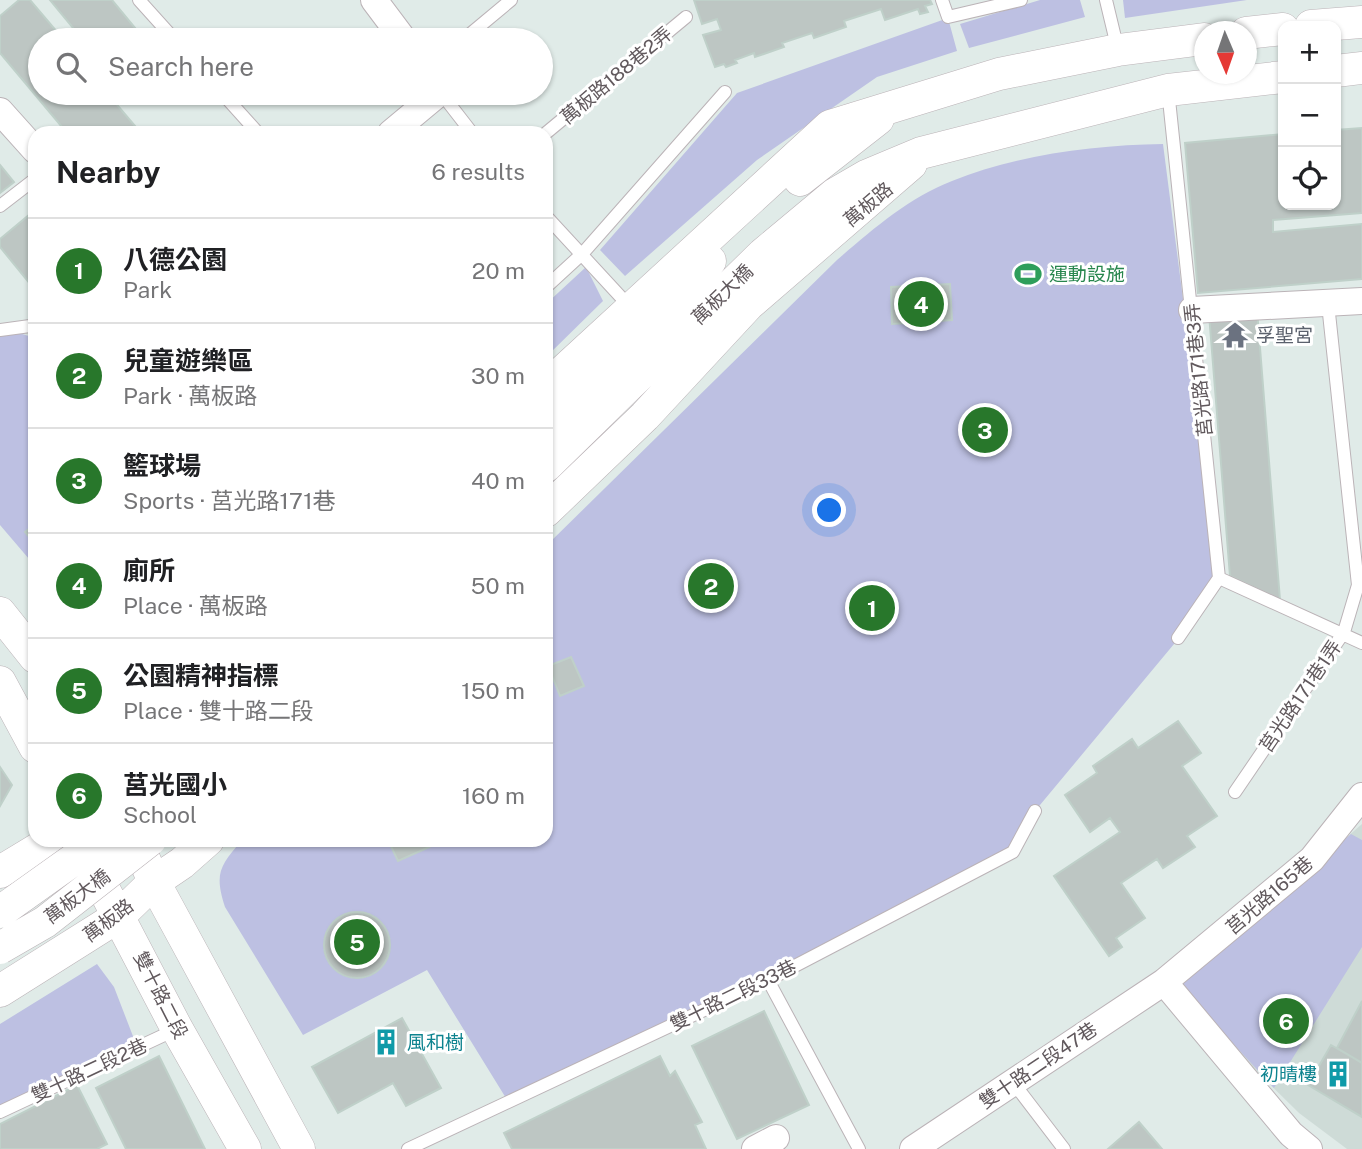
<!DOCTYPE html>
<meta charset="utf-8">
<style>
body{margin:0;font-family:"Public Sans","Noto Sans TC",sans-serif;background:#f2f2f2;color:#202124}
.controls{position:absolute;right:21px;top:21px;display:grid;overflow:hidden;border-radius:14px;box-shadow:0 2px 5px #0004}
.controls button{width:63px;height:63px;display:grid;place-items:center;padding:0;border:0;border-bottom:2px solid #e0e0e0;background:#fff;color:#202124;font:35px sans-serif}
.compass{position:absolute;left:1194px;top:21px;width:63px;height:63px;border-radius:50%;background:#fff;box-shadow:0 2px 5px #0004;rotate:178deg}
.you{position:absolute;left:830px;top:511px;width:24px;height:24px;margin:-18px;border:5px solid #fff;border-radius:50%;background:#1a73e8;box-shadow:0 0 0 10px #1a73e833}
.badge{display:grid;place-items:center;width:46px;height:46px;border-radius:50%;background:#28772b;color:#fff;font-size:23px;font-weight:700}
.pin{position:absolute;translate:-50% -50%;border:4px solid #fff;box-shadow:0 2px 7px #0006}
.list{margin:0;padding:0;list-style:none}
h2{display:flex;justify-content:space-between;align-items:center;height:91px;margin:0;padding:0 28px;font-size:30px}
h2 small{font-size:23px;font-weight:400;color:#757577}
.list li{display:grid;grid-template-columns:46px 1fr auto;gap:21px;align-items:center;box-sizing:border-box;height:105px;padding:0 28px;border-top:2px solid #e0e0e0}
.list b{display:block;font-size:26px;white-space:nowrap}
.list p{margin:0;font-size:23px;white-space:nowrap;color:#757577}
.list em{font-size:23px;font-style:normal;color:#757577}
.icon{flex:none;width:38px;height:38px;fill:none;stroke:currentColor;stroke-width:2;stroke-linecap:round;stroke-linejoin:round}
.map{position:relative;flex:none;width:1362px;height:1149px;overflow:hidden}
.search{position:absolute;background:#fff;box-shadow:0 2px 5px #0004;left:28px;top:28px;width:525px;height:77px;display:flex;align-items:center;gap:18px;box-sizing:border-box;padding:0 24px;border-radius:38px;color:#757577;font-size:26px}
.panel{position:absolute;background:#fff;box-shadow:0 2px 5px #0004;left:28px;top:126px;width:525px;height:721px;border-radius:21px}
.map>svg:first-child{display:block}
.education{fill:#cedbd7}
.green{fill:#bdc0e2}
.building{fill:#bdc6c3;stroke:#bfd0c9;stroke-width:2}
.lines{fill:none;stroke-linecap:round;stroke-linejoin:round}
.service-casing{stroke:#bbb3b7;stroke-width:14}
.minor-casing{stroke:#bbb3b7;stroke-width:28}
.tertiary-casing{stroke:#bbb3b7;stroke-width:33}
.service{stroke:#fff;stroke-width:12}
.minor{stroke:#fff;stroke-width:26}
.tertiary{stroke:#fff;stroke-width:32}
.tertiary-bridge-casing{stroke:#bbb3b7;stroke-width:33;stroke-linecap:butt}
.tertiary-bridge{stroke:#fff;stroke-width:32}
.labels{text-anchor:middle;stroke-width:6;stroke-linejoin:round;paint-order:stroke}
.street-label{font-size:19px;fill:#61595d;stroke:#fff}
.leisure-label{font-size:19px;fill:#27864d;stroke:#fff;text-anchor:start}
.worship-label{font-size:19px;fill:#5b616d;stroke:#fff;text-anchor:start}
.culture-label{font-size:19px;fill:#0d838f;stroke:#fff;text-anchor:start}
</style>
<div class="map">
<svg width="1362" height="1149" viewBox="0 0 1362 1149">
<rect width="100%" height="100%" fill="#e0ebe8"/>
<path class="education" d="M1362,824v325h-15l-48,-36 -56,-55 -65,-74z"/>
<path class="green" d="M1040,0h40l5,17 -116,31 -9,-24z
M1123,0h124l-122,18z
M948,18l9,33 -80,26 -120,83 -132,116 -25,-26 137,-157z
M1163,144l56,434 -40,60 -144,173 -22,41 -504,251 -82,-133 -124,65 -78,-128c-11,-34 -5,-41 17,-67h304v-294l291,-286c35,-30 71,-62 115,-79 64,-26 142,-36 211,-37z
M586,267l17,34 -57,56v-53z
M0,327l35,11v228l-35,-41z
M1351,834l11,6v107l-88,141 -96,-104z
M97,964l17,23 22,57 -136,61v-81z"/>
<path class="building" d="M19,0h11l34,40h-24v53h67l34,40h-74l-67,-80v-37z
M50,0h62l33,40h-62z
M694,0h236l2,4 -7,2 3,6 -8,2 -2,-5 -33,11 -4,-11 -37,12 2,6 -32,11 -2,-5 -30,10 2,4 -29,10 -1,-4 -19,7 2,3 -11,4 -2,-3 -9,3 -12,-32 18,-5 -4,-11 -15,5z
M1362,128v85l-89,7v12l89,-8v55l-164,14 -13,-150 98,-9v71h53v-75z
M0,165l14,17 -14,11z
M35,210v80l-35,-43v-8z
M950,284l2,36 -60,4 -1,-37z
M1257,310l23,290 -50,-24 -21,-262z
M35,524v20l-10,-12z
M571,657l13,29 -24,10 -12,-30z
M1178,721l23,32 -19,13 35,50 -30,20 8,11 -32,21 -6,-9 -36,24 24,35 -29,20 6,9 -13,9 -55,-80 66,-44 -10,-14 -20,14 -25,-37 32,-22 -4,-7 39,-27 6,9z
M0,767l12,18 -12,21z
M388,840h44l2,5 -36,16z
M324 945a33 33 0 1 1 66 0a33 33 0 1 1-66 0Z
M1362,1001v62l-25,-15z
M764,1011l45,94 -72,34 -45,-93z
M402,1018l39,70 -35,18 -13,-23 -55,30 -26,-46z
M1331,1045l31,18v54l-54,-32z
M159,1056l46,93h-79l-30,-61z
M660,1056l10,20 5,-5 27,51 -7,3 11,24h-194l-8,-16z
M77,1085l30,59 -10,5h-97v-25z
M1139,1122l23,27h-54z"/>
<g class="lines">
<g class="service-casing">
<path id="service" d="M139,0l36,40
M942,0l6,17 73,-17
M1106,0l12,50
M463,40l48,-40
M1168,90l51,488 -41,60
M222,93l36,40
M441,93l31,40
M546,133l140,-116
M0,206l35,-27
M546,216l84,91
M546,287l37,-34 142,-161
M0,330l30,-4
M1219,578l143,65
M1235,792l109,-160 14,-47 -30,-281
M768,980l91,169
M1012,1081l52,68
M0,1112l177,-83
M408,1149l360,-169 245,-128 22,-41"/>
</g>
<g class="minor-casing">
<path id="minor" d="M374,0l30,40
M0,111l35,39
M391,133l48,-40
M1192,310l170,-9
M1164,982l127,152 18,15
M755,1149l21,-11
M913,1149l251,-167 148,-123 50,-63"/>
</g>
<g class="tertiary-casing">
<path id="tertiary" d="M1311,26l51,-4
M1246,33l37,-4
M1336,71l26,-3
M800,180l78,-61
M546,387l284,-261 169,-52 119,-24 86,-11
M546,427l164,-166
M546,466l217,-212 72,-60 31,-18 55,-23 247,-63 115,-13
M546,511l99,-95 103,-111 163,-141
M0,613l35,44
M0,682l35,65
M136,840l18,42 145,267
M87,857l90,172 68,120
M0,872l53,-32
M0,991l119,-75 35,-34 28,-19 26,-23"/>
</g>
<use href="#service" class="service"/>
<use href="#minor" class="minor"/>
<use href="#tertiary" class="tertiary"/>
<g class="tertiary-bridge-casing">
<path id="tertiary-bridge" d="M0,912l101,-72
M0,948l45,-26 105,-82"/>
</g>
<use href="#tertiary-bridge" class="tertiary-bridge"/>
</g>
<defs>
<g id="stadium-bare" transform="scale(2.1)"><path d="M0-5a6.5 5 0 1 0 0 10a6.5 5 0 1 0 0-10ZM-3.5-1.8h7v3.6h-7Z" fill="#2e9e5b" stroke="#fff" stroke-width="2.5" paint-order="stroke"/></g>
<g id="temple-bare" transform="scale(2.1)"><path d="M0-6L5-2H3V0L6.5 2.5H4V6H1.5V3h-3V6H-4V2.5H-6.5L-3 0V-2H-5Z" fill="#6b7280" stroke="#fff" stroke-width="2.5" paint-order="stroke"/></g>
<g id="building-bare" transform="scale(2.1)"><path d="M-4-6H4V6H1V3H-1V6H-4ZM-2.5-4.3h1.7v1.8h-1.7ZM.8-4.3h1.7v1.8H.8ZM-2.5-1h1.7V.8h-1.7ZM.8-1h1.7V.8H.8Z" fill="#0f9aa8" stroke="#fff" stroke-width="2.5" paint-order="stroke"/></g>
</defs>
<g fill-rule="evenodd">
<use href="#stadium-bare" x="1028" y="274"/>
<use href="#temple-bare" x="1235" y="335"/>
<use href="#building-bare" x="386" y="1042"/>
<use href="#building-bare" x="1338" y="1074"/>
</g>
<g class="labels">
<g class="street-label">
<text transform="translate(616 75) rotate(-40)" y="7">萬板路188巷2弄</text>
<text transform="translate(868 204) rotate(-40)" y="7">萬板路</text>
<text transform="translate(722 294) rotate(-44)" y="7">萬板大橋</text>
<text transform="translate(1198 370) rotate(-96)" y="7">莒光路171巷3弄</text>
<text transform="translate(1300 696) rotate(-56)" y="7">莒光路171巷1弄</text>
<text transform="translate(1269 895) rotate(-41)" y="7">莒光路165巷</text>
<text transform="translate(77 896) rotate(-37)" y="7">萬板大橋</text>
<text transform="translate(108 920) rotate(-37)" y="7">萬板路</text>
<text transform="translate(161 995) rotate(63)" y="7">雙十路二段</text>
<text transform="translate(733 995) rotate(-26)" y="7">雙十路二段33巷</text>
<text transform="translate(1038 1065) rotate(-34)" y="7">雙十路二段47巷</text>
<text transform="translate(89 1070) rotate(-25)" y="7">雙十路二段2巷</text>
</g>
<g class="leisure-label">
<text x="1049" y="281">運動設施</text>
</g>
<g class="worship-label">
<text x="1256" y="342">孚聖宮</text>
</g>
<g class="culture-label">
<text x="407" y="1049">風和樹</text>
<text x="1317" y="1081" text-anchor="end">初晴樓</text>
</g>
</g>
</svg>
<div class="controls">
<button>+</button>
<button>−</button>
<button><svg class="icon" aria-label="locate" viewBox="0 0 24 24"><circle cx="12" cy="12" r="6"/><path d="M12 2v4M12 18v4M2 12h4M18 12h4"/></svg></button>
</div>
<svg class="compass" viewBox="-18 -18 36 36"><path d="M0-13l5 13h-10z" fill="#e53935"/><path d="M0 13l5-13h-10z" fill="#757577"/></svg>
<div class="you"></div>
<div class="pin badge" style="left:872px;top:608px">1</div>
<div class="pin badge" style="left:711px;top:586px">2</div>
<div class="pin badge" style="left:985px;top:430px">3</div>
<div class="pin badge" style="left:921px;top:304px">4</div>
<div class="pin badge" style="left:357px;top:942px">5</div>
<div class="pin badge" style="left:1286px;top:1021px">6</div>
<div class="search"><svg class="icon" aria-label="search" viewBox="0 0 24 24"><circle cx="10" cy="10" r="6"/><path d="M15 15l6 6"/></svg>Search here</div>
<section class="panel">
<h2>Nearby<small>6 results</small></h2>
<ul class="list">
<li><span class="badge">1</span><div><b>八德公園</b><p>Park</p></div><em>20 m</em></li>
<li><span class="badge">2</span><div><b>兒童遊樂區</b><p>Park · 萬板路</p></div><em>30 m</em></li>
<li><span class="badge">3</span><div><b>籃球場</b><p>Sports · 莒光路171巷</p></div><em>40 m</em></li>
<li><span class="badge">4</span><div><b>廁所</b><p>Place · 萬板路</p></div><em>50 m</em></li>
<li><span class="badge">5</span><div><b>公園精神指標</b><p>Place · 雙十路二段</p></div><em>150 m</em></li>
<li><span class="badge">6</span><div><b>莒光國小</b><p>School</p></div><em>160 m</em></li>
</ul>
</section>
</div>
